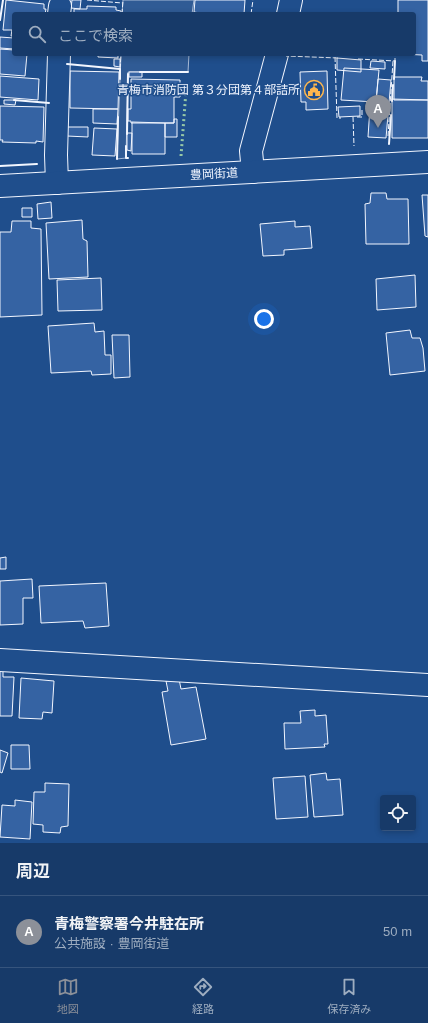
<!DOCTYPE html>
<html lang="ja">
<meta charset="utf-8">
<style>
body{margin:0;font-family:Arial,"Noto Sans JP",sans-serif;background:#20416f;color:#f1f3f6}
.controls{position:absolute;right:12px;bottom:12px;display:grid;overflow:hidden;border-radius:4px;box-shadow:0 2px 6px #0003}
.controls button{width:36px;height:36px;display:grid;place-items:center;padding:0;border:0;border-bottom:1px solid #36547d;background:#173a69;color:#f1f3f6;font:20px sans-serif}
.you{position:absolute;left:264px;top:319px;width:14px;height:14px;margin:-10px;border:3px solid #fff;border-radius:50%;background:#1a73e8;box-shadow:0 0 0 6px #1a73e833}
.badge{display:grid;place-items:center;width:26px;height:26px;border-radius:50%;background:#8c9099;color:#fff;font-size:13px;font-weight:700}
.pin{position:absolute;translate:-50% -33px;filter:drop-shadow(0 1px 2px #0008)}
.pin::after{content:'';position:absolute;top:21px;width:14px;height:12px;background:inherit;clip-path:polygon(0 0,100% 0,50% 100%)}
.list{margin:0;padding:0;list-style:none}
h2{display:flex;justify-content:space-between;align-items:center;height:52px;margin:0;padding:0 16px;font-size:17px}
h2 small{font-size:13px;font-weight:400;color:#9eadc0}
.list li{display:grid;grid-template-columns:26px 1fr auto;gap:12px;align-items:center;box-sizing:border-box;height:72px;padding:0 16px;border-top:1px solid #36547d}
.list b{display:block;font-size:15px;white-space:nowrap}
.list p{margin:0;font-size:13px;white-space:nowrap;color:#9eadc0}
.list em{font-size:13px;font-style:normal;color:#9eadc0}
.icon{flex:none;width:22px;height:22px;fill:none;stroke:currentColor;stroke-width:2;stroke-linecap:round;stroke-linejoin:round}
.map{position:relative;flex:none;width:428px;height:843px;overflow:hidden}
.search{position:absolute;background:#173a69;box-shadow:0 2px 6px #0003;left:12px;right:12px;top:12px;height:44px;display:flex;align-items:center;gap:10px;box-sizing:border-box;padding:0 14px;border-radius:4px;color:#9eadc0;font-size:15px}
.sheet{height:124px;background:#173a69}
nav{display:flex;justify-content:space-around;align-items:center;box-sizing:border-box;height:56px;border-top:1px solid #36547d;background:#173a69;font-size:11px;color:#9eadc0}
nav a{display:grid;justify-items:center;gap:2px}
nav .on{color:#8c9099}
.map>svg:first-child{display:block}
.green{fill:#305b95;stroke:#a8bbd7}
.building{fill:#3563a3;stroke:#f2f6ff}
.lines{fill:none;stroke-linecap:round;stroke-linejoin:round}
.minor-casing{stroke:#f2f6ff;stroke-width:24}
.major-casing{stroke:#f2f6ff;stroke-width:24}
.minor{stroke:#1f4e8c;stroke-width:22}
.major{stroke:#1f4e8c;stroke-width:22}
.hedge{stroke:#97c8a6;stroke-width:3;stroke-dasharray:2 3;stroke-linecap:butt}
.fence{stroke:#f2f6ff;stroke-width:1;stroke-dasharray:5 2;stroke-linecap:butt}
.wall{stroke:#f2f6ff;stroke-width:2}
.labels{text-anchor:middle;stroke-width:3;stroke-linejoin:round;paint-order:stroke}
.poi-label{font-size:12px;fill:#f2f6ff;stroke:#1f4e8c;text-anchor:end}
.street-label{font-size:12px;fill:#f2f6ff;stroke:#1f4e8c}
</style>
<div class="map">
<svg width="428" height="843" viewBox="0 0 428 843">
<rect width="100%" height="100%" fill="#1f4e8c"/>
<path class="green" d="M123,0h71l-2,14h-70z
M121,54h68l-1,18h-60l-2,86 -9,1z"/>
<path class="building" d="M6,0l38,4v5h2l-1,5h-31v22h-3l1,-6h-9z
M72,0h9l-1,9 -9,-1z
M195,0h50l-1,14h-38l-12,-2z
M398,0h30v61h-6v-6l-20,-1h12v-40h-16z
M87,6l29,1v3l5,1v3h-47v-5h13z
M0,37l14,1v11l-14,-1z
M0,49l14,1v4h13l-2,22 -25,-2z
M98,54h20v4l-20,-1z
M337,58l24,2v12l-24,-2z
M114,59h6v8l-6,-1z
M371,61l14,1v7l-15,-1z
M344,68l35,2 -3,32 -35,-2z
M70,71l49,1 -1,37 -48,-1z
M327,71l1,38 -22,1v-8h-5l-1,-30z
M129,72h13v5h-13z
M0,76l39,3 -1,21 -38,-3z
M394,77h28l-1,4h7v19h-34z
M131,79l49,1v17h-6v26h-43v-2h-3v-12h3z
M378,79l13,1 -5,58 -18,-1 2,-30h-4l1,-6 9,1z
M392,99l36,1v38h-36z
M4,100h12l-1,5 -11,-1z
M0,106l44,1 -1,35 -7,-1v2l-34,-1 1,-2h-3z
M360,106v10l-21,1 -1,-10z
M93,109h25l-1,15 -24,-1z
M174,119h3v18h-12v-14h9z
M132,122l33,1v31h-33z
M67,127h21v10l-21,-1z
M94,128l23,1 -2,27 -23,-1z
M127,133h5l-1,18 -4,-1z
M371,193h15l1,6h21l1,45h-43l-1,-40 5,-1z
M422,195h6v42l-3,-1z
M51,202l1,16 -14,1 -1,-15z
M22,208h10v9h-10z
M82,220l1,19 4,2 1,36 -39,2 -3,-56z
M12,221h19v7l10,1 1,86 -42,2v-85h11z
M295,221v6l15,-1 2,22 -28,2v5l-21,1 -3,-32z
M415,275l1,32 -39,3 -1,-31z
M101,278l1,32 -44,1 -1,-31z
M94,323l1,9 9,-1 1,24h6v19l-19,1 -1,-4 -40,2 -3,-47z
M410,330l2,8h8l3,10 2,23 -35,4 -4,-42z
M112,335h17l1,42 -16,1z
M6,557v12h-6v-11z
M32,579l1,19h-10v26l-23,1v-44z
M106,583l3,43 -24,2 -2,-7 -42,2 -2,-37z
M0,670h3v7h11l-2,39h-12z
M21,678l33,3 -2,32 -9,-1 -1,7 -23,-1z
M179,679l2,10 15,-2 10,52 -35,6 -9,-53 6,-1 -2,-10z
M315,710v6l11,-1 2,29h-4l1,3 -40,2 -1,-26h17l-1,-12z
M11,745h18l1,24h-19z
M0,750l8,3 -6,20 -2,-1z
M326,773l1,7 13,-1 3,36 -29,2 -4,-42z
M305,776l3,41 -32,2 -3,-41z
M45,783l24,1 -1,42 -7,1 -1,6 -17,-1v-7l-10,-1 1,-32h11z
M15,800l17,2 -2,37 -30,-2 2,-32 13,1z"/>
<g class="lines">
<g class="minor-casing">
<path id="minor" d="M59,14l1,-8
M288,14l3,-14
M253,172l-2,-21 26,-97
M57,183l-1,-28 3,-101
M0,660l428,25"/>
</g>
<g class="major-casing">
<path id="major" d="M0,186l428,-24"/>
</g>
<use href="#minor" class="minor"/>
<use href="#major" class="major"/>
<path class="hedge" d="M181,156l5,-65"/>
<path class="fence" d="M87,0l35,3
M122,14l1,-14
M251,14l2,-14
M287,54l-1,2 52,2
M335,57l2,61h4
M358,59l37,2v-7
M120,69l1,-15
M353,117l1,29
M357,117h5v-8
M388,136l5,-75"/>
<path class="wall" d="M0,20l3,-20
M67,64l53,5v10
M140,72h48
M394,79l1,-18
M14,100l35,3
M392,101l1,-16
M127,134l1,-60
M389,144l2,-29
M126,146v12h2
M117,159l1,-42
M0,166l37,-2"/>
</g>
<defs>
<g id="civic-ring" transform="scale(1)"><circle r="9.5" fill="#1f4e8c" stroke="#ffb74d" stroke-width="1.5"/><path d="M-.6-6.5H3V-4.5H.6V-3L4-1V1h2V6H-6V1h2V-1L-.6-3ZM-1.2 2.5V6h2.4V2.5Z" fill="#ffb74d"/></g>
</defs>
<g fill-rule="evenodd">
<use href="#civic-ring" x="314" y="90"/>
</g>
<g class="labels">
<g class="poi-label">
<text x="300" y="94">青梅市消防団 第３分団第４部詰所</text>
</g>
<g class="street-label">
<text transform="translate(214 174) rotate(-3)" y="4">豊岡街道</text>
</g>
</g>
</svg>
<div class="controls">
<button><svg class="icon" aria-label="locate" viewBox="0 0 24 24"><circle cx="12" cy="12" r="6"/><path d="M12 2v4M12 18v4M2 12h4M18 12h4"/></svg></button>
</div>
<div class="you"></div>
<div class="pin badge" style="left:378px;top:128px">A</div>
<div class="search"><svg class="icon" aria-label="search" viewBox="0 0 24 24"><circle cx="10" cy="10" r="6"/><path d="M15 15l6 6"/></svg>ここで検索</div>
</div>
<section class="sheet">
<h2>周辺<small></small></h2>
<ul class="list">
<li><span class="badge">A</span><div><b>青梅警察署今井駐在所</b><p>公共施設 · 豊岡街道</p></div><em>50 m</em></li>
</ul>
</section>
<nav>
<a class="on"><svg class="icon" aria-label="map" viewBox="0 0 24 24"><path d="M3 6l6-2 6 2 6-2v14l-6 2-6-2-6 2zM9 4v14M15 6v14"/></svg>地図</a>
<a><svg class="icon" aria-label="directions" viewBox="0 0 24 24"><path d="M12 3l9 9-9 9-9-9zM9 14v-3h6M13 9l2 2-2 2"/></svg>経路</a>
<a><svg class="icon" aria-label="saved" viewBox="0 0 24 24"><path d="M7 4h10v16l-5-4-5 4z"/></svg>保存済み</a>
</nav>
